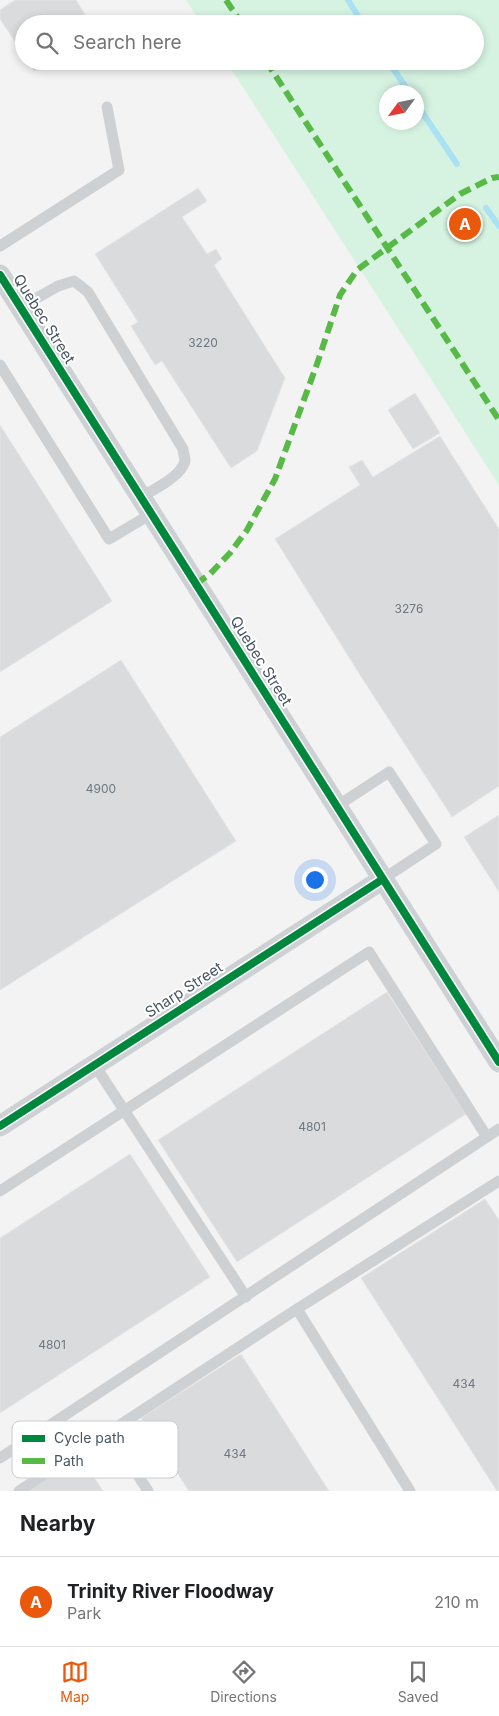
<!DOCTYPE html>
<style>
body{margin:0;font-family:Inter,sans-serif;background:#f2f2f2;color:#202124}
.compass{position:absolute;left:379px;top:85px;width:45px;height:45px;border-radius:50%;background:#fff;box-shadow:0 2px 8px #0003;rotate:237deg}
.you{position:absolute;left:314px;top:879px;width:18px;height:18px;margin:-12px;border:4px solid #fff;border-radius:50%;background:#1a73e8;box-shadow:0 0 0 8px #1a73e833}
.badge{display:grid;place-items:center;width:32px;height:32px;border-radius:50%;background:#ea580c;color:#fff;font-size:16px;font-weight:700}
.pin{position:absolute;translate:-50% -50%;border:2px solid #fff;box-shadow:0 1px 5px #0006}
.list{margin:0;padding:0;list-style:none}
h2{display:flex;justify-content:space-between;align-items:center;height:65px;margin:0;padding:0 20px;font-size:21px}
h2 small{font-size:16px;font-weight:400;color:#757577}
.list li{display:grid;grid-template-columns:32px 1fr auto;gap:15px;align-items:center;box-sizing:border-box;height:90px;padding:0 20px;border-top:1px solid #e0e0e0}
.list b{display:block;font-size:19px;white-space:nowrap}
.list p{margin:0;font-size:16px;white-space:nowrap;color:#757577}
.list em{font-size:16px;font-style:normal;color:#757577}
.icon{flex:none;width:28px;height:28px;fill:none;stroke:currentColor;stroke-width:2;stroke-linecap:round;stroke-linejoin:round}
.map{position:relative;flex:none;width:499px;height:1491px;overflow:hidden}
.search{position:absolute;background:#fff;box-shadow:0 2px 8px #0003;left:15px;right:15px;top:15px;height:55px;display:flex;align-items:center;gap:12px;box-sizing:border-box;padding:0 18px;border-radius:28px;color:#757577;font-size:19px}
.sheet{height:155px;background:#fff}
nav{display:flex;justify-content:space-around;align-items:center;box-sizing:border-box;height:70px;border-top:1px solid #e0e0e0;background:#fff;font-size:14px;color:#757577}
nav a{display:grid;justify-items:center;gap:2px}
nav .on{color:#ea580c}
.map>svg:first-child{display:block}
.green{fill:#d6f3e2;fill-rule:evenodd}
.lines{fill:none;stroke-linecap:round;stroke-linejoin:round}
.stream{stroke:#aae2f3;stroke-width:6}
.building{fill:#dadbdd;stroke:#e5e5e6}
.lane{stroke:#ced1d4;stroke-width:11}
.street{stroke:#ced1d4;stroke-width:21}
.quiet{stroke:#58b947;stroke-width:6;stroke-dasharray:12 6;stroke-linecap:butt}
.cycleway-casing{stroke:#fff;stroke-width:11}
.cycleway{stroke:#00873e;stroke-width:8}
.labels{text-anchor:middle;stroke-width:4;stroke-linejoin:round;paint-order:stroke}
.number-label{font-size:12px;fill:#6e7881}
.street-label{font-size:15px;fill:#485561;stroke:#fff}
.key{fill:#fff;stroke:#c8ccd0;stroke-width:1}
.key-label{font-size:14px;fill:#485561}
</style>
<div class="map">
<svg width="499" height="1491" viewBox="0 0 499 1491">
<rect width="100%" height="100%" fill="#f3f3f3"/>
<path class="green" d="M186,0h313v485l-273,-424h249v-37h-273zM416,92v30h-30v-30z"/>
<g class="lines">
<path class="stream" d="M348,0l15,24
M388,61l21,31
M416,103l41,61
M486,208l13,18"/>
</g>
<path class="building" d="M15,0h61l15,24h-67v31l-24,-36v-9z
M28,61h20l-14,10z
M198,188l9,13 -25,16 25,37 9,-5 6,10 -8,6 71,113 -28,73 -26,17 -69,-107 -7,4 -24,-39 7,-4 -43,-68z
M415,393l25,40 -27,16 -25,-39z
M0,425l112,176 -112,71z
M440,436l59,93v257l-47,31 -90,-139 -87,-139 85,-54 -11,-18 13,-7 11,17z
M121,660l115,181 -236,149v-253z
M499,815v77l-35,-55z
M387,992l79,122 -229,148 -79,-122z
M130,1154l80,123 -210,136v-175z
M485,1199l14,21v271h-2l-136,-213z
M241,1354l88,137h-140l-48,-73z
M81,1457l22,34h-75z"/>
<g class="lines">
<path class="lane" d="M0,246l119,-76 -12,-63
M21,307l37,-21 16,-5 14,11 95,157c0,3 2,8 2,12 -3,15 -32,29 -44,36
M0,365l109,174 42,-25
M337,806l52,-34 47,72 -53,35
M94,1064l152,233
M0,1191l369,-239 118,185
M297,1309l113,182
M110,1432l38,59
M0,1458l499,-329
M19,1491l278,-182 202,-128"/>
<path class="street" d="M0,275l499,787
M0,1126l383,-247"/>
<path class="quiet" d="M226,0l16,24
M266,61l233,359
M196,584l14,-10 20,-21 17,-23 28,-51 42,-115 23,-69 17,-25 103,-76 32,-16 7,-1"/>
<g class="cycleway-casing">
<path id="cycleway" d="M0,275l499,787
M0,1126l383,-247"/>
</g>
<use href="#cycleway" class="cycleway"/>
</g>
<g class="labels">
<g class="number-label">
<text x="203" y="347">3220</text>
<text x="409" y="613">3276</text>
<text x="101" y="793">4900</text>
<text x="312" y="1131">4801</text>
<text x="52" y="1349">4801</text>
<text x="464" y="1388">434</text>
<text x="235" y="1458">434</text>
</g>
<g class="street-label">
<text transform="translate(44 319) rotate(58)" y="5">Quebec Street</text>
<text transform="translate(261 661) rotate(58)" y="5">Quebec Street</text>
<text transform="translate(184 990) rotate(-33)" y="5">Sharp Street</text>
</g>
</g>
<rect x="12" y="1421" width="166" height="57" rx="8" class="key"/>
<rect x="22" y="1435" width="23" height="7" fill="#00873e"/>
<rect x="22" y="1458" width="23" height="6" fill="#58b947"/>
<g class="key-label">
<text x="54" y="1443">Cycle path</text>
<text x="54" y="1466">Path</text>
</g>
</svg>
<svg class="compass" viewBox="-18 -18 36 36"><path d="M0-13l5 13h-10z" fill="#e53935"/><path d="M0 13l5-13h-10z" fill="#757577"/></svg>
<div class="you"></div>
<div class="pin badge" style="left:465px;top:224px">A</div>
<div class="search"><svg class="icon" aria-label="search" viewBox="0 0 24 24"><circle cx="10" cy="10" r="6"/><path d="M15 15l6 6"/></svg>Search here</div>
</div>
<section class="sheet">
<h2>Nearby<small></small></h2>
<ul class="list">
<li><span class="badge">A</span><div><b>Trinity River Floodway</b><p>Park</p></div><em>210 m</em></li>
</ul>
</section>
<nav>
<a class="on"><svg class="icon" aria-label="map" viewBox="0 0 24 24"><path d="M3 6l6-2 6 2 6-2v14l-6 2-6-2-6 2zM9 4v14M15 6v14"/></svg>Map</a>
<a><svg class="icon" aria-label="directions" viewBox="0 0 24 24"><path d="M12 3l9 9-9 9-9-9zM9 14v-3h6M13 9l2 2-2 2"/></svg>Directions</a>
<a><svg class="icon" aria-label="saved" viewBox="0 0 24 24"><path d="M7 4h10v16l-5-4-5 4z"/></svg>Saved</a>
</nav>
